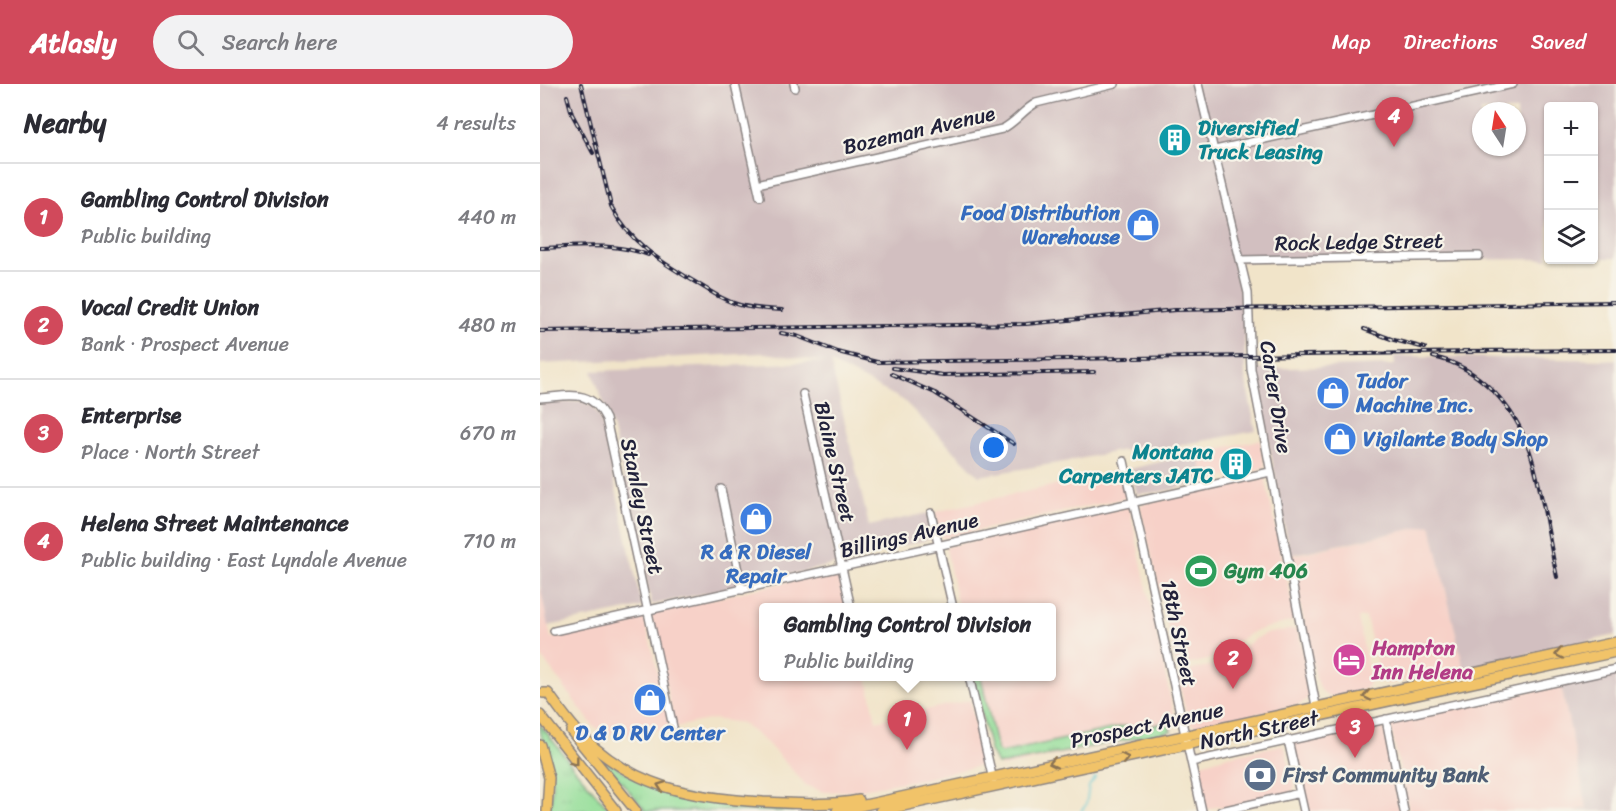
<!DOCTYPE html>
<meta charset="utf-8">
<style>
body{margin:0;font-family:Sriracha,sans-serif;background:#f2f2f3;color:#2b2b33}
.controls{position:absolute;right:18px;top:18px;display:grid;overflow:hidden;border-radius:6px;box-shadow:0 2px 4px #0004}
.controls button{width:54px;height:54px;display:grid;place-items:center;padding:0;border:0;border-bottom:2px solid #e1e1e2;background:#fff;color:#2b2b33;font:30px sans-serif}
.compass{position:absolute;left:932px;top:18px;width:54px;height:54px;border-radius:50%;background:#fff;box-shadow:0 2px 4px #0004;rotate:348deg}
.you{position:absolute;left:454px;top:364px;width:21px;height:21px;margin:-15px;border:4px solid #fff;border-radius:50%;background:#1a73e8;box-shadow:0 0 0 9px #1a73e833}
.badge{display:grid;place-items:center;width:39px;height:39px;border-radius:50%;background:#d1495b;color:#fff;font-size:20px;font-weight:700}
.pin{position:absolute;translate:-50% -50px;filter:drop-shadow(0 2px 3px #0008)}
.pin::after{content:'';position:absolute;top:32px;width:21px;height:18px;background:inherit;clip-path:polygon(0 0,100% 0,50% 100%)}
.popup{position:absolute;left:219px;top:519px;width:297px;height:78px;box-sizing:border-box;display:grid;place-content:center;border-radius:6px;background:#fff;filter:drop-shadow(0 2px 4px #0005);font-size:20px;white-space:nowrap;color:#7c7c81}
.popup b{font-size:22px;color:#2b2b33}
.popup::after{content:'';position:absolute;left:50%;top:100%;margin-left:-12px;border:12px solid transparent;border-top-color:#fff}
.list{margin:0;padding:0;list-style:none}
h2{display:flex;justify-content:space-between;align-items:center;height:78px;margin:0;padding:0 24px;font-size:26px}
h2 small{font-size:20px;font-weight:400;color:#7c7c81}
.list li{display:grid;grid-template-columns:39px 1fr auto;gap:18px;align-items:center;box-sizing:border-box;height:108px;padding:0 24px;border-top:2px solid #e1e1e2}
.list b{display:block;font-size:22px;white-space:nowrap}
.list p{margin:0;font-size:20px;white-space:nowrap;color:#7c7c81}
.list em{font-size:20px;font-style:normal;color:#7c7c81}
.icon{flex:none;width:33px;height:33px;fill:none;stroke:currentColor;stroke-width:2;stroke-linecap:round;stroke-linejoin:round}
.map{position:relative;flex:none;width:1076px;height:727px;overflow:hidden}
header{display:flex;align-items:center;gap:36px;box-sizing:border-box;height:84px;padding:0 30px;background:#d1495b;color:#fff}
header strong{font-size:28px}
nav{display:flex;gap:33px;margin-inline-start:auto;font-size:21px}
.search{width:420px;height:54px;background:#f2f2f3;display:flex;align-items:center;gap:15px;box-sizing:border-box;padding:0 21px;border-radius:33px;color:#7c7c81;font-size:22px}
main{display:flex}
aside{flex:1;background:#fff}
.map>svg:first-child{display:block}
.built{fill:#f7d1c8}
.industrial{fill:#d2bfc0;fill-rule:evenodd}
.grass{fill:url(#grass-tufts);stroke:#5b806a;stroke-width:1.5}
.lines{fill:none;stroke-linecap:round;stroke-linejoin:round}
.stream{stroke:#5bc7d3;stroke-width:1.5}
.minor-casing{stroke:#8a8382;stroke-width:10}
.highway-casing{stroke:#8a8382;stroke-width:12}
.minor{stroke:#fff;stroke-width:7}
.highway{stroke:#f1c369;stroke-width:9}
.rail-casing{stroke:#22223b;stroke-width:4}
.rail{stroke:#f7f3e8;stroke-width:1.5;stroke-dasharray:4.5;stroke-linecap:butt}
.oneway{stroke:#8a7252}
.labels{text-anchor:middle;stroke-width:4.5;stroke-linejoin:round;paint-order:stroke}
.culture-label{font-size:21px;font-weight:bold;fill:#0d838f;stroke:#f7f3e8;text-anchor:start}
.street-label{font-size:21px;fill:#22223b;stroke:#f7f3e8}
.shop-label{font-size:21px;font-weight:bold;fill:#366cbe;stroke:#f7f3e8;text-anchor:start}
.leisure-label{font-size:21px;font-weight:bold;fill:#27864d;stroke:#f7f3e8;text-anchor:start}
.hotel-label{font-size:21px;font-weight:bold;fill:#b23c85;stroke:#f7f3e8;text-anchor:start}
.service-label{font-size:21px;font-weight:bold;fill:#4e5e75;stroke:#f7f3e8;text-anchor:start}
</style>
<header>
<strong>Atlasly</strong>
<div class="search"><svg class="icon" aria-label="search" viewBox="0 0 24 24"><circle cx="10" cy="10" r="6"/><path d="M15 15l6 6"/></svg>Search here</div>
<nav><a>Map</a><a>Directions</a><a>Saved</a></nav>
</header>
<main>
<aside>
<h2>Nearby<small>4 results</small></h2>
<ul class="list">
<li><span class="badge">1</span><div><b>Gambling Control Division</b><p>Public building</p></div><em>440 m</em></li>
<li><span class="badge">2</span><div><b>Vocal Credit Union</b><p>Bank · Prospect Avenue</p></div><em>480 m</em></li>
<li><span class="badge">3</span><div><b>Enterprise</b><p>Place · North Street</p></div><em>670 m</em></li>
<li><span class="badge">4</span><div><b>Helena Street Maintenance</b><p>Public building · East Lyndale Avenue</p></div><em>710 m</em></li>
</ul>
</aside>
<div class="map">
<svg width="1076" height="727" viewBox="0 0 1076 727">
<defs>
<pattern id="grass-tufts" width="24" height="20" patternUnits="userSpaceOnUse" patternTransform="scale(1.5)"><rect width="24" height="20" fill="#94de99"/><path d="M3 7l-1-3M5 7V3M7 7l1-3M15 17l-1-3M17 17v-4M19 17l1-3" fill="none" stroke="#7fbe85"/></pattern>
</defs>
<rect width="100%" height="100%" fill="#f7f3e8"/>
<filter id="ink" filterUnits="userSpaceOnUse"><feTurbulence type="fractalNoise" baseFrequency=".0167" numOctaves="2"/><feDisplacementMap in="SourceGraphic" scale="12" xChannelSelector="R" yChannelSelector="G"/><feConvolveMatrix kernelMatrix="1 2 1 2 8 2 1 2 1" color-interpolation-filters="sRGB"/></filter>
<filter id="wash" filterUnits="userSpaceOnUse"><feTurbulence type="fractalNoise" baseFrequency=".008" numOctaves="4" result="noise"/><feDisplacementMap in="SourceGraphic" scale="24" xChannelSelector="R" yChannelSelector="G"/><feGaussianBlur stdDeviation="1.35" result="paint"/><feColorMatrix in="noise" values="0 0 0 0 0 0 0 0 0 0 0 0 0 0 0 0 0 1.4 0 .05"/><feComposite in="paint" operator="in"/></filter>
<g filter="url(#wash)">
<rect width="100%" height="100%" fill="#f1e4c9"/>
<path class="built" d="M720,356l5,26 -1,2 -59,14 -7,-29z
M582,386l6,24 -2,4 -182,40 -4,-3 -5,-23z
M725,393l30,140 -2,4 -39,10 -46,29 -31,6 -37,-159 2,-3z
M587,423l3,3 46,214 -6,8 -168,35 -8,-6 -20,-84 77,-1v-68l-93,-1 -12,-58 2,-3z
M891,441l33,144 -76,15 -6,-4 -3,-7 -13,-56 -8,1 12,62 -4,9 -5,2 -28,6 -6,-1 -6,-6 -6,-15 -25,-119z
M300,486l9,37 -86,1v68l104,1 9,44 94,-21 14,65 -62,14 -73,12 -25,1 -18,-7 -39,-42 -25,-20 -29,-4 -38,8 -25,-114z
M0,501l11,53 93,-21 27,109 -35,9h-20l-22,-8 -54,-72z
M755,545l4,3 11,58 -1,6 -4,5 -7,4 -100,22 -10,-5 -10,-44 3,-5 32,-8 51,-31z
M1021,601l26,123 -13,3h-165l-19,-86 1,-3 4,-3z
M839,640l4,2 2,7 15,78h-93l-16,-69z
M742,661l3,3 10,39 -4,7 -68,15 -3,-3 -13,3 -3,-3 -6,-41 30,-9z"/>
<path class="industrial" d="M0,0h1076v174h-22v-152h-46v153l-315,3 7,25 4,27 1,63 11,54 -119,22 -14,-3 -59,12 -85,14 -76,-76 -72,-37 38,163 59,-13 4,26 -86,20 -3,-1 -12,-24 6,30 -185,41 -40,-179 -20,-55 233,-9 -60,-9 -225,11zM941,27h36v36h-36z
M854,272l222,4v275l-152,34 -33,-144 -141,30 -35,-186 140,-4z
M40,317l13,5 7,11 42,190 -94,19 -8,-41v-182z
M658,369l7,29 -45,10 -23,2 -7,-25z
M1076,588v139h-42l13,-3 -26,-123z"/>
<path class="grass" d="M433,593h8l16,73 4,3 123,-27 15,2 29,-6 3,9 -167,33h-7l-7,-14z
M0,640l33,43 38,44h-61c1,-11 3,-24 2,-35 -2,-18 -12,-34 -12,-52z
M57,669c64,51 123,50 200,53l-4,5h-147z"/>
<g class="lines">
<path class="stream" d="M541,727l5,-6 3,-19 7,-9"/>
</g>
</g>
<g filter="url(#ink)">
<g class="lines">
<g class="minor-casing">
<path id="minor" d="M195,0l25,113
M254,0l1,4
M658,0l50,209 3,76 66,342
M675,66l298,-66
M217,100l245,-55c13,-6 21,-19 34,-26l79,-19
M700,176l239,-4
M263,310l48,214
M0,314c30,-2 51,-10 66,21l67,308
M584,377l78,350
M181,405l21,101
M391,429l22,95
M14,547l716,-159
M429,592l24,104
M846,635l18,92
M748,656l16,71
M651,678l425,-93
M681,727l79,-18"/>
</g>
<g class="highway-casing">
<path id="highway" d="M3,609h5c11,15 21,30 34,43 52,52 111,62 181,66 32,1 64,4 96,-2
M0,631l76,96
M31,647l65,80
M0,661l9,33 -2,33
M297,727l779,-169
M340,727l736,-159"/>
</g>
<use href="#minor" class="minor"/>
<use href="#highway" class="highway"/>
<g class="rail-casing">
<path id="rail" d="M41,0l30,122c18,36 50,56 84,76 15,9 29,19 45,23 14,4 28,4 42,5
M27,12l5,18 21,39
M0,164c36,-1 74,-6 108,7
M824,245l30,11 31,8
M0,247l486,-7 149,-14 441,-8
M241,249l16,3 41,16 39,10 251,-4
M923,267l153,-1
M893,273c46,9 83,51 97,95 13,40 18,84 27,125
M595,274l337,-6
M353,284l50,7 151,-3
M352,290l43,19 79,51"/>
</g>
<use href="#rail" class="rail"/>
</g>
<defs><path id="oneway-chevron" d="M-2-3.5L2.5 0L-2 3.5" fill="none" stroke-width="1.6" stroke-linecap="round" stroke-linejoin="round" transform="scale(1.5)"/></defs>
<g class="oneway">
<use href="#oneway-chevron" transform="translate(1019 570) rotate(168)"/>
<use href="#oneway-chevron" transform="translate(827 612) rotate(168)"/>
<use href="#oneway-chevron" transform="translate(585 674) rotate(-12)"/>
<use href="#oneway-chevron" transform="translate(35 678) rotate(52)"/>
<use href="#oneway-chevron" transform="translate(513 679) rotate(168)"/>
<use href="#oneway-chevron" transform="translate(121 702) rotate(-160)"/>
</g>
</g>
<defs>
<g id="building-disc" transform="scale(1.725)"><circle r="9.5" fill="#0f9aa8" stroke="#f7f3e8"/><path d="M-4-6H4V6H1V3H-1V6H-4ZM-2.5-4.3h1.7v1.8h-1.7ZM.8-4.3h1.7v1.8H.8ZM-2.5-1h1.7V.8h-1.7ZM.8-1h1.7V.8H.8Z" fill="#fff"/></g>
<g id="shop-disc" transform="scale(1.725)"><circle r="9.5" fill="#3f7fe0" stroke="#f7f3e8"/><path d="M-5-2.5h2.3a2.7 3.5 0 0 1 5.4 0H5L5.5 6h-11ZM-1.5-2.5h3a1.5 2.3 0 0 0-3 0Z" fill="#fff"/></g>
<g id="stadium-disc" transform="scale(1.725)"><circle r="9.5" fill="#2e9e5b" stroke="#f7f3e8"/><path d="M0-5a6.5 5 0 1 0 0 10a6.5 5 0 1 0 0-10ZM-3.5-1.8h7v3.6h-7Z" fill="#fff"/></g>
<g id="hotel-disc" transform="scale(1.725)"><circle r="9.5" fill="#d1479c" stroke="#f7f3e8"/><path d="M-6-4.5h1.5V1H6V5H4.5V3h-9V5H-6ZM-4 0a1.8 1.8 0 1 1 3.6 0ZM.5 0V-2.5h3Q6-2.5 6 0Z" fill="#fff"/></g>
<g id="bank-disc" transform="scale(1.725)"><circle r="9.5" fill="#5c6f8a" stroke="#f7f3e8"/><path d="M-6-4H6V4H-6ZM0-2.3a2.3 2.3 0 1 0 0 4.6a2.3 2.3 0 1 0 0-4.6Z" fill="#fff"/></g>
</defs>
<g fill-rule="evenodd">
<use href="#building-disc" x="635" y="56"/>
<use href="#shop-disc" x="603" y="141"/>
<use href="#shop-disc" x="793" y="309"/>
<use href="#shop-disc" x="800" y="355"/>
<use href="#building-disc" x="696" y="380"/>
<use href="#shop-disc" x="216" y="435"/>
<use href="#stadium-disc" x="661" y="487"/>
<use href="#hotel-disc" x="809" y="576"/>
<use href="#shop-disc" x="110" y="616"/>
<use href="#bank-disc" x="720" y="691"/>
</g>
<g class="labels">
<g class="culture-label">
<text x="658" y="51">Diversified<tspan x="658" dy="24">Truck Leasing</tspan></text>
<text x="673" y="375" text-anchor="end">Montana<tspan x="673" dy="24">Carpenters JATC</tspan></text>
</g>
<g class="street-label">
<text transform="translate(379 46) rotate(-13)" y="7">Bozeman Avenue</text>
<text transform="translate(819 158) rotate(-1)" y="7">Rock Ledge Street</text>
<text transform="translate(736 313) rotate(81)" y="7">Carter Drive</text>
<text transform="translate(295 378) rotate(77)" y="7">Blaine Street</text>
<text transform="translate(102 422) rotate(78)" y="7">Stanley Street</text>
<text transform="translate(369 451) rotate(-13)" y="7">Billings Avenue</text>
<text transform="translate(639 549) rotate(78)" y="7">18th Street</text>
<text transform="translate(607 641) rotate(-12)" y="7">Prospect Avenue</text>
<text transform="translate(719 646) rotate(-12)" y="7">North Street</text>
</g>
<g class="shop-label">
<text x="580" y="136" text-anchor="end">Food Distribution<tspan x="580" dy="24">Warehouse</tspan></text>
<text x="816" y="304">Tudor<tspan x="816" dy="24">Machine Inc.</tspan></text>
<text x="823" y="362">Vigilante Body Shop</text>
<text x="216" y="475" text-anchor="middle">R &amp; R Diesel<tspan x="216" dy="24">Repair</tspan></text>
<text x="110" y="656" text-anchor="middle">D &amp; D RV Center</text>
</g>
<g class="leisure-label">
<text x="684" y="494">Gym 406</text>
</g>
<g class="hotel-label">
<text x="832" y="571">Hampton<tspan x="832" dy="24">Inn Helena</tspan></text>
</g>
<g class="service-label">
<text x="743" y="698">First Community Bank</text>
</g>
</g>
</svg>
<div class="controls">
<button>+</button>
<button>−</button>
<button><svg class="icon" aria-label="layers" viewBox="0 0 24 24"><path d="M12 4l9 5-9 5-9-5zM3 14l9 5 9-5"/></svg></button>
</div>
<svg class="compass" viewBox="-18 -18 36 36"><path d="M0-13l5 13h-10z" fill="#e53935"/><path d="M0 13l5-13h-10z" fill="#7c7c81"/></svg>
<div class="you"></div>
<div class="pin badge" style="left:367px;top:666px">1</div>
<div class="popup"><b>Gambling Control Division</b>Public building</div>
<div class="pin badge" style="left:693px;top:605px">2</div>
<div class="pin badge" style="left:815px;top:674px">3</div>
<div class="pin badge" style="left:854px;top:63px">4</div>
</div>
</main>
